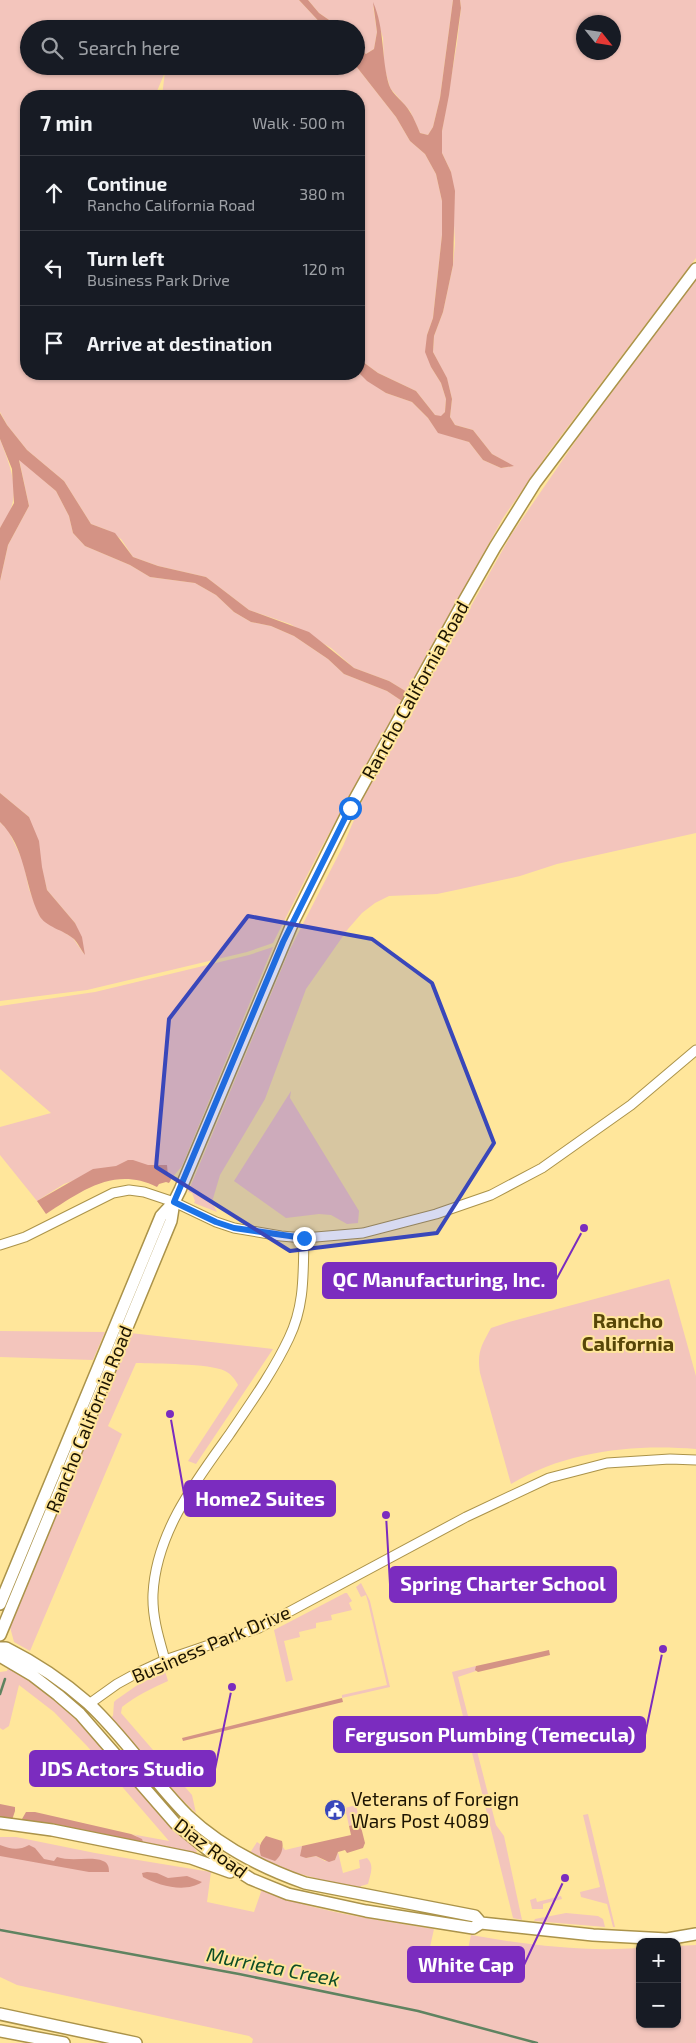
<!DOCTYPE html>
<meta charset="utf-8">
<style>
body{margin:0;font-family:"Exo 2",sans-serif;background:#242831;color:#f1f3f6}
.controls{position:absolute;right:15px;bottom:15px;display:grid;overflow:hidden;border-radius:10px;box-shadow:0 1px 4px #0004}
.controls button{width:45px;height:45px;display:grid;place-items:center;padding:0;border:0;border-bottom:1px solid #363941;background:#171b24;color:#f1f3f6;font:25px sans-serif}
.compass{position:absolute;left:576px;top:15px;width:45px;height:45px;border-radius:50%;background:#171b24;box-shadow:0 1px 4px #0004;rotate:120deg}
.stop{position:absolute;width:15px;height:15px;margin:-11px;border:4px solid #1a73e8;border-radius:50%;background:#fff}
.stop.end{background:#1a73e8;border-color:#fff;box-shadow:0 1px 5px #0008}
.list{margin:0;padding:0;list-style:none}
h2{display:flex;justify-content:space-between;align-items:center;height:65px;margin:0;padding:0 20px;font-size:21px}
h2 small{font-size:16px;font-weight:400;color:#9ea1a6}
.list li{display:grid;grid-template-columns:32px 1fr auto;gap:15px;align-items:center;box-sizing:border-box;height:75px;padding:0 20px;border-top:1px solid #363941}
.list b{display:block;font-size:19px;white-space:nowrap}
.list p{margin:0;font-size:16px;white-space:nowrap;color:#9ea1a6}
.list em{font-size:16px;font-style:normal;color:#9ea1a6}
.icon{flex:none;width:28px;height:28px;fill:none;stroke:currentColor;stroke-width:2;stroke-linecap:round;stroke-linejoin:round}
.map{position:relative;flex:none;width:696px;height:2043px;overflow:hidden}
.search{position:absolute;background:#171b24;box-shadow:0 1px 4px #0004;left:20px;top:20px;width:345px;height:55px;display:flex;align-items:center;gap:12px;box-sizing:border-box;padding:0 18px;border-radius:28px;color:#9ea1a6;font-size:19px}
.panel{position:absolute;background:#171b24;box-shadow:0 1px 4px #0004;left:20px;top:90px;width:345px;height:290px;border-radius:20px}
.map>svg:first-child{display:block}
.green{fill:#f3c5bc;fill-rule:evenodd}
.forest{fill:#d49385}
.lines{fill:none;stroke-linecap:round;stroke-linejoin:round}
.stream{stroke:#5f8360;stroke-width:2.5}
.minor-casing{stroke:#ab934a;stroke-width:11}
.major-casing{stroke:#ab934a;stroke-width:14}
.minor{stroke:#fff;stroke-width:9}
.major{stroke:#fff;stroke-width:11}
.route{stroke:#1a73e8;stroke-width:6}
.marked{fill:#3947ba;fill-opacity:0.2;stroke:#3947ba;stroke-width:4;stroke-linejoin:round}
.labels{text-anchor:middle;stroke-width:4;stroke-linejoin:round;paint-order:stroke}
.street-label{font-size:19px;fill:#1c1401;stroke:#ffe69b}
.poi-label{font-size:19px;fill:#1c1401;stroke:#ffe69b;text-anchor:start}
.neighbourhood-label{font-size:20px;font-weight:bold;fill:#574607;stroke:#ffe69b}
.water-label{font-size:20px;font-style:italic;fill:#0c4c26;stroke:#ffe69b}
.leader{fill:none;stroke:#7b2cbf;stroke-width:2}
.callout-dot{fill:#7b2cbf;stroke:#ffe69b;stroke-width:2}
.callout{fill:#7b2cbf;stroke:#7b2cbf;stroke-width:2}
.callout-label{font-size:20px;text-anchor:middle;font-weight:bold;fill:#fff}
</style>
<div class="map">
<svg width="696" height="2043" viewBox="0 0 696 2043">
<rect width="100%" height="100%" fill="#ffe69b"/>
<path class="green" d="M0,0h299l27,29h-297v37h327l40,51 14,24 15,13 11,20 6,27v34l-9,83 -6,17 4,32 10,16 5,16 -1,13 -4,5 -6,-2 -19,-24 -38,-18 -19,-14v-263h-197l3,-24 -10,24h-129v278h224c13,8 18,7 31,0l78,-1 27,20 26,9 16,16 10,14 31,10 14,18 18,8 12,-2 -21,-12 -19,-24 -18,-5 -5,-8 2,-18 -5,-20 -14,-27 1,-16 9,-24 10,-47 2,-22 -4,-71 -9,-19v-22l15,-88 4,-35 -1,-8h236v258l-148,195 -45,65 -96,174 -18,-11 -35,-13 -23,-20 -41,-24 -41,-14 -43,-33 -48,-11 -25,-9 -12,-18 -14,-9 -16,-6 -27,-43 -37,-31 -20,-25 -7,-13zM584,22h30v30h-30z
M308,0h145l-13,98 -7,29 -5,8 -8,-2 -10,-22 -20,-23 -6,-22 -1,-28 -10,-33 4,27 -3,17 -8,5 -10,-6v-19h-14l-23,-16z
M696,279v554l-139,31 -37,12 -64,14 -19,4 -48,2 -14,7 -13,10 -14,16 -42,60 -41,110 -45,76 -8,27 5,10 -23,-9 1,-2 -3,-8 -4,-1 101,-241 54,-105 21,-50 147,-261 66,-96z
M0,439c12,32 24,59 0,89z
M19,459l37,32 13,25 4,17 12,13 45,19 20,12 45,6 21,12 18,17 17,10 20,4 23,10 34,23 16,15 43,17 15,10 -82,149 -47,93 -26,9 -160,38 -87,11v-179l8,8 15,31 6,28 11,28 33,21 11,16 -9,-31 -28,-33 -18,-73 -29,-24v-212l8,-36 21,-39z
M273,947l-91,219 -10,12 -4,-2 -2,-11 -54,2 -48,17 -27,17 -37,-46v-28l51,-14 -51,-44v-63l95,-14 154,-37z
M291,1091l-1,7 69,113 -1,12 -11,1 -16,-9 -12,-1 -33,4 -52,-37z
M669,1279l27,97v73c-63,-5 -130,2 -185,35l-31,-111c-3,-21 1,-27 11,-45l18,-6z
M0,1331l105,1 -12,28 -93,-3z
M130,1333l143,16 -77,115 -8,-3 50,-76c-3,-6 -7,-11 -13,-14 -15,-8 -70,-7 -89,-8l-28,63 14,8 -92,217 -16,-9 -4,-15z
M361,1583l9,18 20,86 -48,11v-3l45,-10 -19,-83 -2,-7 -5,2 -5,-10z
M345,1593h2l5,8 -3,2 3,7 -21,5 1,5 -16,3v5l-17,4 1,5 -16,4 9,39 -7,2 -12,-52z
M476,1666v5l-18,6 38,148 8,11 18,84 -9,-2 -61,-246z
M8,1668c79,39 119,125 186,178l3,6 -3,3 -58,-11 1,-8 -6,-2 38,7 -82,-95 -33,-34 -35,-27 -10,41 -6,4 -3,-2v-56l7,-1z
M165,1671l3,10c-16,7 -32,15 -46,26l-1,6 71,82 4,18 -17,-16 -69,-79 3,-2 1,-14 2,-2 20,-14z
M356,1805l4,18 -11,3 -4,-18z
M588,1814l27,113h-2l-6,-23 -26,-7 -1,-5 20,-5 -17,-72z
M0,1837h16l79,16 116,19 -4,30 47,10 8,-23c53,24 114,30 172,40l-4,18 37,7 4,-19c56,10 112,17 169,13v76h37v-78l19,-1v98h-444l1,-4 -4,-3 -232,-51 -17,-8z
M257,1842l3,2 1,12 19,-2 3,-7 2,3 17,-4 -1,5 5,7 10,-2 9,5 10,-1 3,-8 5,21 17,-5 -1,-8 8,-2c8,7 3,17 1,26l-7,2 -1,2c-39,-8 -75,-15 -110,-35z
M561,1896l1,3 -19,5v5h-11l-2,-9 6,-2 1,4z
M566,1913l32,3 5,3 2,8 -71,-6 1,-2z"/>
<path class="forest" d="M299,0h9l11,13 23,16h-16z
M453,0h7l1,8 -12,87 -7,36v22l9,19 4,19 -2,74 -10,47 -9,24 -1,16 14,26 5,21 -2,18 5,8 18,5 19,24 22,12 -13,2 -18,-8 -14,-18 -31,-9 -10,-15 -16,-16 -26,-9 -19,-12 -8,-8v-14l19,14 38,18 19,24 6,1 4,-4 1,-13 -5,-16 -10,-16 -6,-15 2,-17 6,-17 9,-83v-34l-6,-27 -11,-20 -15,-13 -14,-24 -40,-51v-18l10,6 8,-5 3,-17 -4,-30c12,27 8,55 16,83 3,10 16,17 21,27 4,6 7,14 10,21l8,2 5,-8 7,-29z
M0,413l7,12 20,25 37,31 27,43 24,9 18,24 25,9 48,11 43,33 60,22 45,36 35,13 18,11 -5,9 -15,-10 -43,-17 -16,-15 -34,-23 -23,-10 -20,-4 -17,-10 -18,-17 -21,-12 -45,-6 -20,-12 -45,-19 -12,-13 -4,-17 -13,-25 -37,-31 10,46 -21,39 -8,36v-53l14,-25 -2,-34 -12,-30z
M0,793l29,24 10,24 3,26 5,23 28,33 7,14 3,18c-4,-5 -7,-12 -11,-16 -10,-9 -29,-12 -35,-24 -15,-31 -13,-68 -39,-93z
M128,1160h5l15,5h19l1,11 4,2 -3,5 -3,-1 -7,2 -2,3c-43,-21 -75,4 -111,27l-9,-13 56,-32 23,-3z
M549,1650l1,5 -72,17 -3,-2 1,-4z
M342,1698l1,4 -160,39 -1,-3z
M0,1804l15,3v4l-3,9 -12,-3z
M26,1812h9l96,22 11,5 1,3 -1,2 -118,-22 -2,-3z
M360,1823l5,20 -2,5 -16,5 -2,-3 -7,2 -3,8 -6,2 -13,-6 -10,2 -6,-2 2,-10 49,-11 -2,-9z
M266,1836l16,5c2,7 -1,15 -7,20l-14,-5c-3,-9 -1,-13 5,-20z
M0,1845c11,4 18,6 29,0l6,3 9,11 10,2 3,-4c14,5 35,-1 46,4 5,2 6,6 6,11h-20l-89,-16z
M147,1872l10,1 11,5 19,-2 15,6c-16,11 -43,4 -59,-5l-1,-4z"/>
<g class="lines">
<path class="stream" d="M0,1694l5,-15
M0,1930l239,44 179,37 119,32"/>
<g class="minor-casing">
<path id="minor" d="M0,1245l25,-8 88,-44 16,-3 15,2 30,10 42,20 18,6 47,8 23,2 59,-5 73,-19 55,-19 51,-27 89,-63 65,-55
M165,1660c-6,-21 -13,-43 -12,-66 3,-61 42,-112 76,-159 21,-31 44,-63 60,-97 16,-33 14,-65 15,-100
M89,1704l28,-20 20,-11 28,-13 94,-32 207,-111 83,-39 58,-15 63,-4 26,1"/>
</g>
<g class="major-casing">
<path id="major" d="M0,1604l161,-388 13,-14
M0,1635l171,-414 3,-19 6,-12 113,-268 57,-114 113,-205 32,-56 40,-64 161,-214
M0,1648h6c30,15 57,33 82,55 37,34 64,77 99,112 34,32 75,53 118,68l170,33 6,7 112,12 74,4 29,-5
M0,1656l32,19 26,20 22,19 95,109 43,35 33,21 37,15 78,17 107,17 8,-5
M0,1823l52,7 139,28 39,14
M0,2014l136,29
M0,2031l64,12"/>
</g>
<use href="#minor" class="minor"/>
<use href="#major" class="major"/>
</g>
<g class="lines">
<path class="route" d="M304,1238l-70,-10 -18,-6 -42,-20 109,-260 67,-134"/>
</g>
<path class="marked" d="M248,916l124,23 60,44 62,160 -57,90 -147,18 -134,-84 13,-148z"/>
<defs>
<g id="civic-disc" transform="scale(1.125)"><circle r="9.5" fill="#3947ba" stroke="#ffe69b"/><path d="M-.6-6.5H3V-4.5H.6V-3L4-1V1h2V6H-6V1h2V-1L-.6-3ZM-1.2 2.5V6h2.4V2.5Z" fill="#fff"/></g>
</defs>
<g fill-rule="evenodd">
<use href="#civic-disc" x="335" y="1810"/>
</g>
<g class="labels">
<g class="street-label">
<text transform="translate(415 690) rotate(-61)" y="7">Rancho California Road</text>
<text transform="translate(89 1419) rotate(-68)" y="7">Rancho California Road</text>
<text transform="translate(211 1644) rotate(-23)" y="7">Business Park Drive</text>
<text transform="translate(211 1848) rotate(37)" y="7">Diaz Road</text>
</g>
<g class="poi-label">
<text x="351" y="1806">Veterans of Foreign<tspan x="351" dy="22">Wars Post 4089</tspan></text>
</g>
<g class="neighbourhood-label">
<text x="628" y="1328">Rancho<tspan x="628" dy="23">California</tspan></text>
</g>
<g class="water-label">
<text transform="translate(273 1967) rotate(11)" y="7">Murrieta Creek</text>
</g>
</g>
<path class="leader" d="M584 1228L556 1280M170 1414L185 1499M386 1515L390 1584M663 1649L645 1735M232 1687L215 1769M565 1878L524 1965"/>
<g class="callout-dot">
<circle cx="584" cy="1228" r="5"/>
<circle cx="170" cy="1414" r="5"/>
<circle cx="386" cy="1515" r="5"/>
<circle cx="663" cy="1649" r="5"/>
<circle cx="232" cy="1687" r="5"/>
<circle cx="565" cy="1878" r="5"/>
</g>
<g class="callout">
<rect x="323" y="1263" width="233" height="35" rx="5"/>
<rect x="185" y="1481" width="150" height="35" rx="5"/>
<rect x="390" y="1567" width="226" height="35" rx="5"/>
<rect x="334" y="1717" width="311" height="35" rx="5"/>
<rect x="30" y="1751" width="185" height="35" rx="5"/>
<rect x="408" y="1947" width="116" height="35" rx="5"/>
</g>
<g class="callout-label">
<text x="439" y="1287">QC Manufacturing, Inc.</text>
<text x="260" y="1506">Home2 Suites</text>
<text x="503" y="1591">Spring Charter School</text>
<text x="490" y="1742">Ferguson Plumbing (Temecula)</text>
<text x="122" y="1776">JDS Actors Studio</text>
<text x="466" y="1972">White Cap</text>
</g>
</svg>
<div class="controls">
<button>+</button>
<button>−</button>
</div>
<svg class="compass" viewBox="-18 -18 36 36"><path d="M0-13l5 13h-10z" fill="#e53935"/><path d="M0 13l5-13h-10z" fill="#9ea1a6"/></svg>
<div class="stop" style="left:350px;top:808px"></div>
<div class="stop end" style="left:304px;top:1238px"></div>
<div class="search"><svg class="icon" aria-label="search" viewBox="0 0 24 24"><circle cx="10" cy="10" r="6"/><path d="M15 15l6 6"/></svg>Search here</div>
<section class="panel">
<h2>7 min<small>Walk · 500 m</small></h2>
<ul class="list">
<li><svg class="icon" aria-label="ahead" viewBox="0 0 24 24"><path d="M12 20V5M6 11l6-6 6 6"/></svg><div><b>Continue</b><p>Rancho California Road</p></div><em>380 m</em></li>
<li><svg class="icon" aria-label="left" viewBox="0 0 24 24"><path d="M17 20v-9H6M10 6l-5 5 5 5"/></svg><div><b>Turn left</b><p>Business Park Drive</p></div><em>120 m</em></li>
<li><svg class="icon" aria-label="arrive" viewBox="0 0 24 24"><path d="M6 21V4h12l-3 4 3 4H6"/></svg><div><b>Arrive at destination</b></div></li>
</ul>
</section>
</div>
